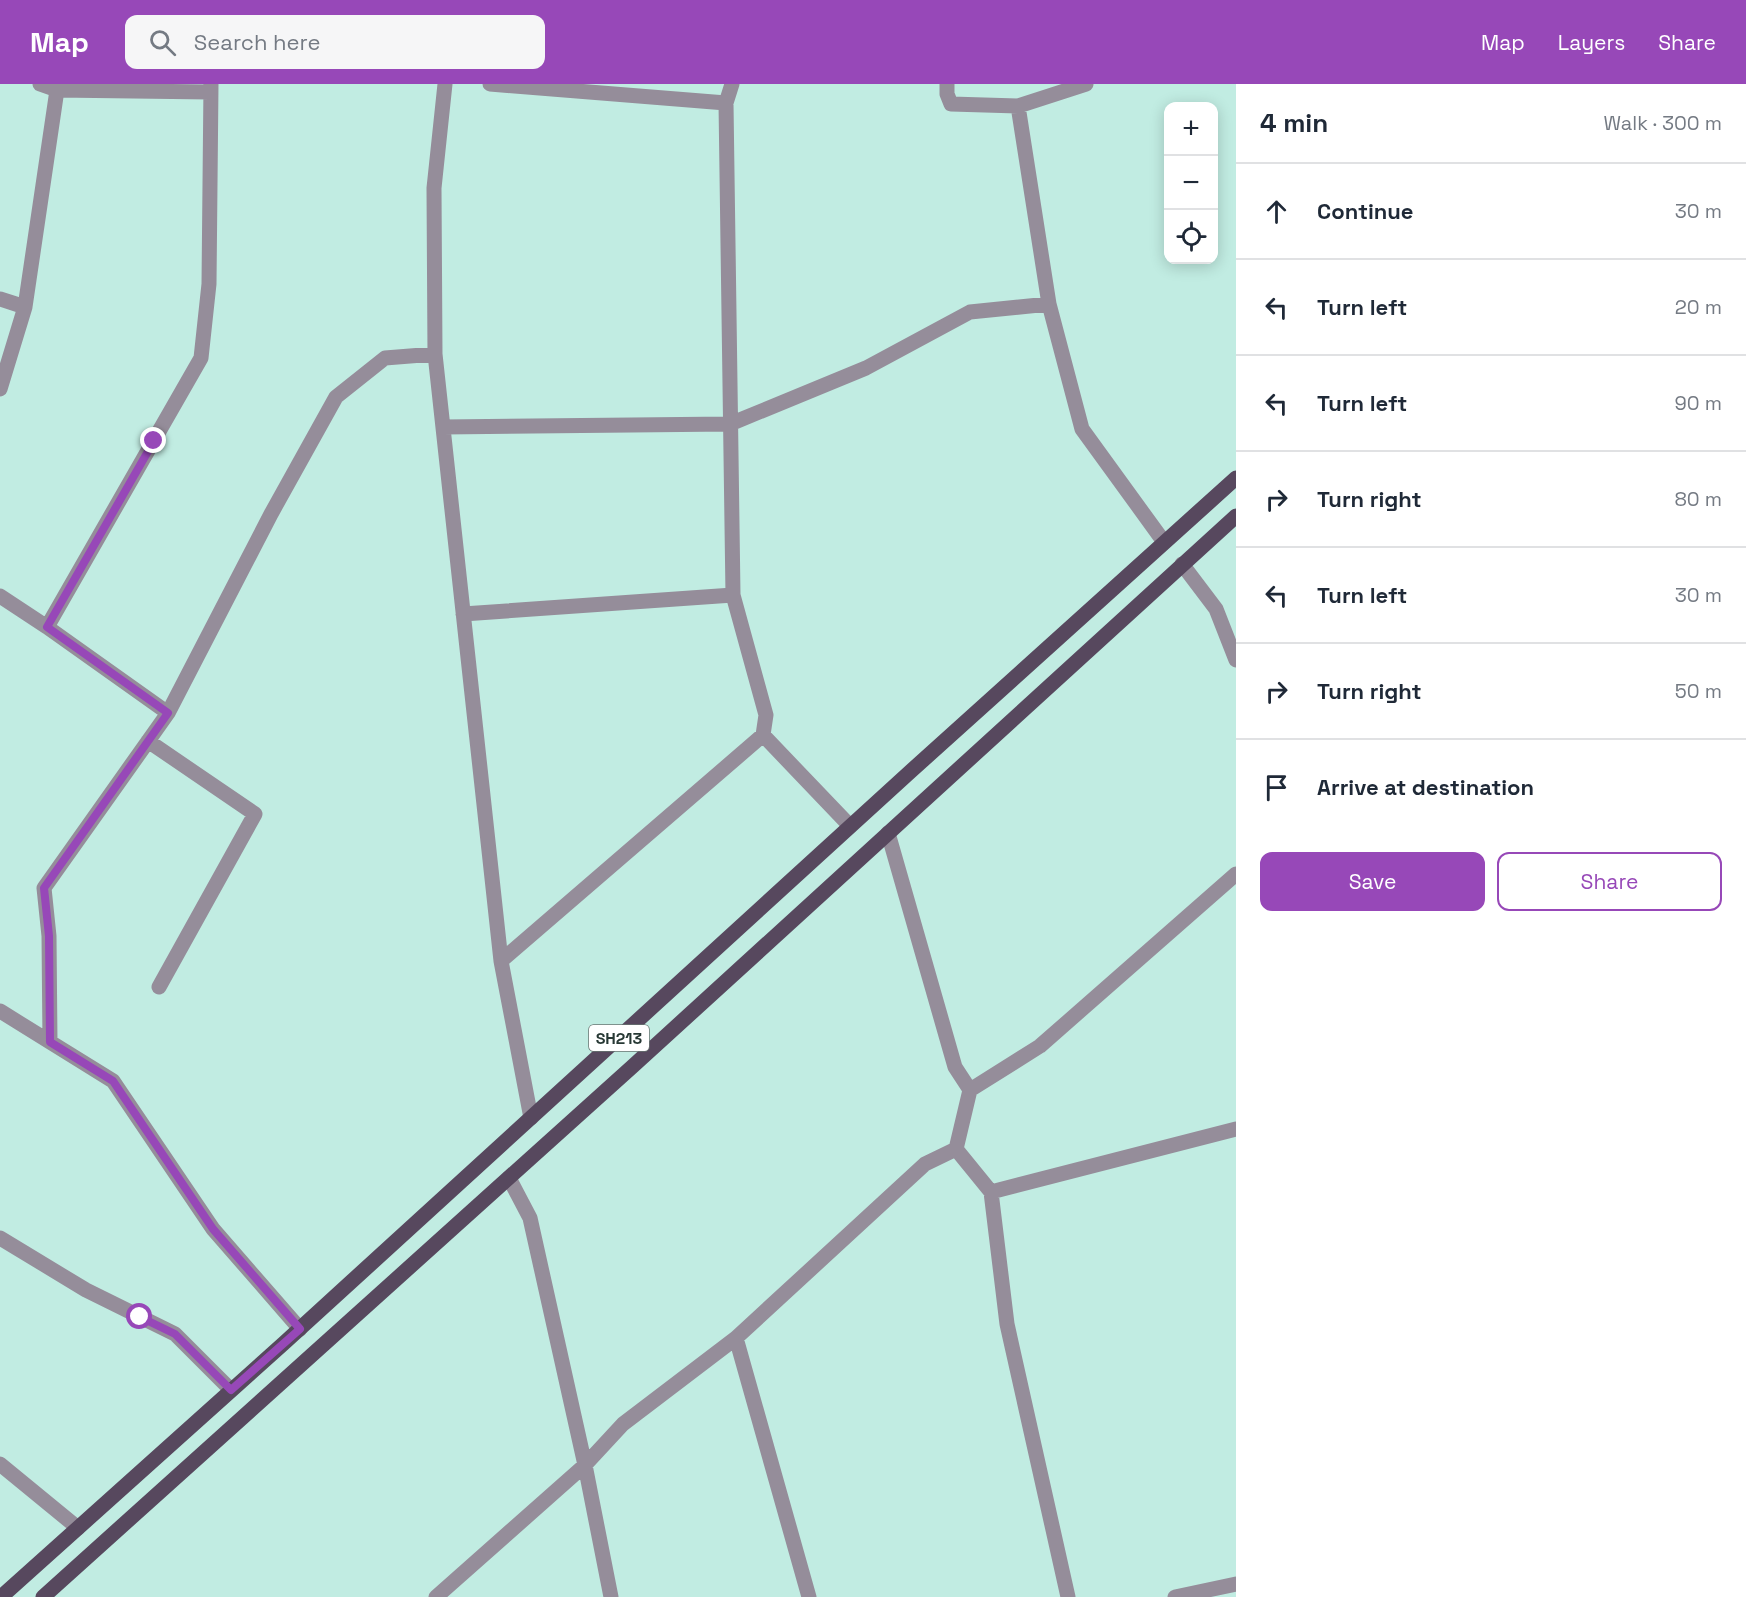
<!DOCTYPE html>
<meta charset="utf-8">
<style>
body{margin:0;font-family:"Space Grotesk",sans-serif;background:#f6f6f7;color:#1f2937}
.controls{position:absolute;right:18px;top:18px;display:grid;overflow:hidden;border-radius:12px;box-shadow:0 3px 15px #0003}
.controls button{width:54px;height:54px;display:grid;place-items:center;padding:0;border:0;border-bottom:2px solid #e0e1e3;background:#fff;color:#1f2937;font:30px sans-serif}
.stop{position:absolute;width:18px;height:18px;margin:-14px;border:4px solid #9748b8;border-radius:50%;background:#fff}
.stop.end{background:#9748b8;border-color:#fff;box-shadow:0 2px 6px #0008}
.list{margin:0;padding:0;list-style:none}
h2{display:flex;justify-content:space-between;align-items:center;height:78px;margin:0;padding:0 24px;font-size:26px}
h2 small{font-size:20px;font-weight:400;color:#747a83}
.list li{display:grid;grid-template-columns:39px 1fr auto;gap:18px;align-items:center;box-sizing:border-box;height:96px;padding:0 24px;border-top:2px solid #e0e1e3}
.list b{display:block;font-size:22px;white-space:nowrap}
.list em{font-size:20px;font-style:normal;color:#747a83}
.actions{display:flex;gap:12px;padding:18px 24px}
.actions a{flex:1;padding:14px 0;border:2px solid #9748b8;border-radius:12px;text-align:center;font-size:21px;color:#9748b8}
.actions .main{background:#9748b8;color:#fff}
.icon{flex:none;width:33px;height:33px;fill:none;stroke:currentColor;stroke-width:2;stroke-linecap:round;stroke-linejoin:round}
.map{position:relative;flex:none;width:1236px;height:1513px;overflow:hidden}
header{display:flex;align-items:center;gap:36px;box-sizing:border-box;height:84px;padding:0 30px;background:#9748b8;color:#fff}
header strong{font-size:28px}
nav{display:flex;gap:33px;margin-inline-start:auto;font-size:21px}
.search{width:420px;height:54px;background:#f6f6f7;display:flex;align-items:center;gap:15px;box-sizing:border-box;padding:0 21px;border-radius:12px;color:#747a83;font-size:22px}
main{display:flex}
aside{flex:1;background:#fff}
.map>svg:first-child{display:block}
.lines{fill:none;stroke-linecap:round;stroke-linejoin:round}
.minor{stroke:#958d9a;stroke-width:15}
.major{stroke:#57485e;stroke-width:15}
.route{stroke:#9748b8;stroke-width:8}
.labels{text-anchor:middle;stroke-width:4.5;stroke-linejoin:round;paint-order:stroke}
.shield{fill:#fff;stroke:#687471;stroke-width:1.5}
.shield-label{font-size:16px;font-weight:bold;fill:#273834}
</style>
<header>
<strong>Map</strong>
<div class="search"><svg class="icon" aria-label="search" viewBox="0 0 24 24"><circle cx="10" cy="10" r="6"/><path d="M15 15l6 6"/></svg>Search here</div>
<nav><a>Map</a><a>Layers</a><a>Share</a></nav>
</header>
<main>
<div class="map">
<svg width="1236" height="1513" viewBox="0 0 1236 1513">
<rect width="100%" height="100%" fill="#c1ece2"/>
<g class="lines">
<path class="minor" d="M445,0l-11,104 1,166 66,607 30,157
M490,0l236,19
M947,0v10l4,10 67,2 68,-22
M57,6l153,2
M1018,22l31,198 33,125 82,113
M0,215l25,8
M0,305l25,-82 32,-217 -17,-6
M443,343l287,-3 136,-56 104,-56 79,-8
M1182,480l34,45 20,51
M0,512l47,31 121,86 -124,175 5,48 1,106
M463,530l270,-19
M47,543l154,-269 8,-74 2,-200
M168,629l103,-199 65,-117 49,-39 50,-4
M763,651l87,91
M148,657l107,73 -96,173
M888,749l67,234 15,23
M501,877l262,-226 3,-20 -33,-120 -7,-492 6,-19
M0,927l113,70 100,148 87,100
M956,1065l35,43 16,132 61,273
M509,1094l21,40 55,247 26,132
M991,1108l245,-63
M0,1154l86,52 89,44 56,56
M736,1254l73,259
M0,1380l78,64
M436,1513l149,-132 38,-41 113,-86 189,-174 31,-15 14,-59 70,-44 196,-172
M1175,1513l61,-13"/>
<path class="major" d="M1,1513l282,-253 628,-573 325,-293
M43,1513l590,-531 603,-550"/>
</g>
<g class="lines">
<path class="route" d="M140,1233l35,17 56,56 69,-61 -87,-100 -100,-148 -63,-39 -1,-106 -5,-48 124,-175 -121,-86 107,-186"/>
</g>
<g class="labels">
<rect class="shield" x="589" y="941" width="60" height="26" rx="4.5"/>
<g class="shield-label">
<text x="619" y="960">SH213</text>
</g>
</g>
</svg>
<div class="controls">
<button>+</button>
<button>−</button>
<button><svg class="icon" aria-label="locate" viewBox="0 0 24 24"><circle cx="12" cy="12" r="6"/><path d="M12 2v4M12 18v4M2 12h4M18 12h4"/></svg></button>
</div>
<div class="stop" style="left:140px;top:1233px"></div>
<div class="stop end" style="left:154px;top:357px"></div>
</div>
<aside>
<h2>4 min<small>Walk · 300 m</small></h2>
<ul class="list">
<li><svg class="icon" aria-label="ahead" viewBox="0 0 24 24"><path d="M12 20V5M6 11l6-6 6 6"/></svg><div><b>Continue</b></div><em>30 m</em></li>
<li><svg class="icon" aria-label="left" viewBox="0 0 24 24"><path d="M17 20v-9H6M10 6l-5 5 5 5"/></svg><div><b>Turn left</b></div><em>20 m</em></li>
<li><svg class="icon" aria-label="left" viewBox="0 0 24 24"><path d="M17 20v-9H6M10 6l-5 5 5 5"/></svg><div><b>Turn left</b></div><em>90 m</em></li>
<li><svg class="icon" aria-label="right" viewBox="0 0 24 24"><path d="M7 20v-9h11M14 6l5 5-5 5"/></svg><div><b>Turn right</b></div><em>80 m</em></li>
<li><svg class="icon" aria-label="left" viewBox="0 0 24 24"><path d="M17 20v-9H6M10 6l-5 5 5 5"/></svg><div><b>Turn left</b></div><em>30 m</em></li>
<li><svg class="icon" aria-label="right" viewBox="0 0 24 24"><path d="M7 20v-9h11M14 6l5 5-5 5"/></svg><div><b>Turn right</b></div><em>50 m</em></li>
<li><svg class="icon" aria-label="arrive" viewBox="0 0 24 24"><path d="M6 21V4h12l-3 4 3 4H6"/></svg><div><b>Arrive at destination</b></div></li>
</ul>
<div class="actions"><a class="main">Save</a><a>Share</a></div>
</aside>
</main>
